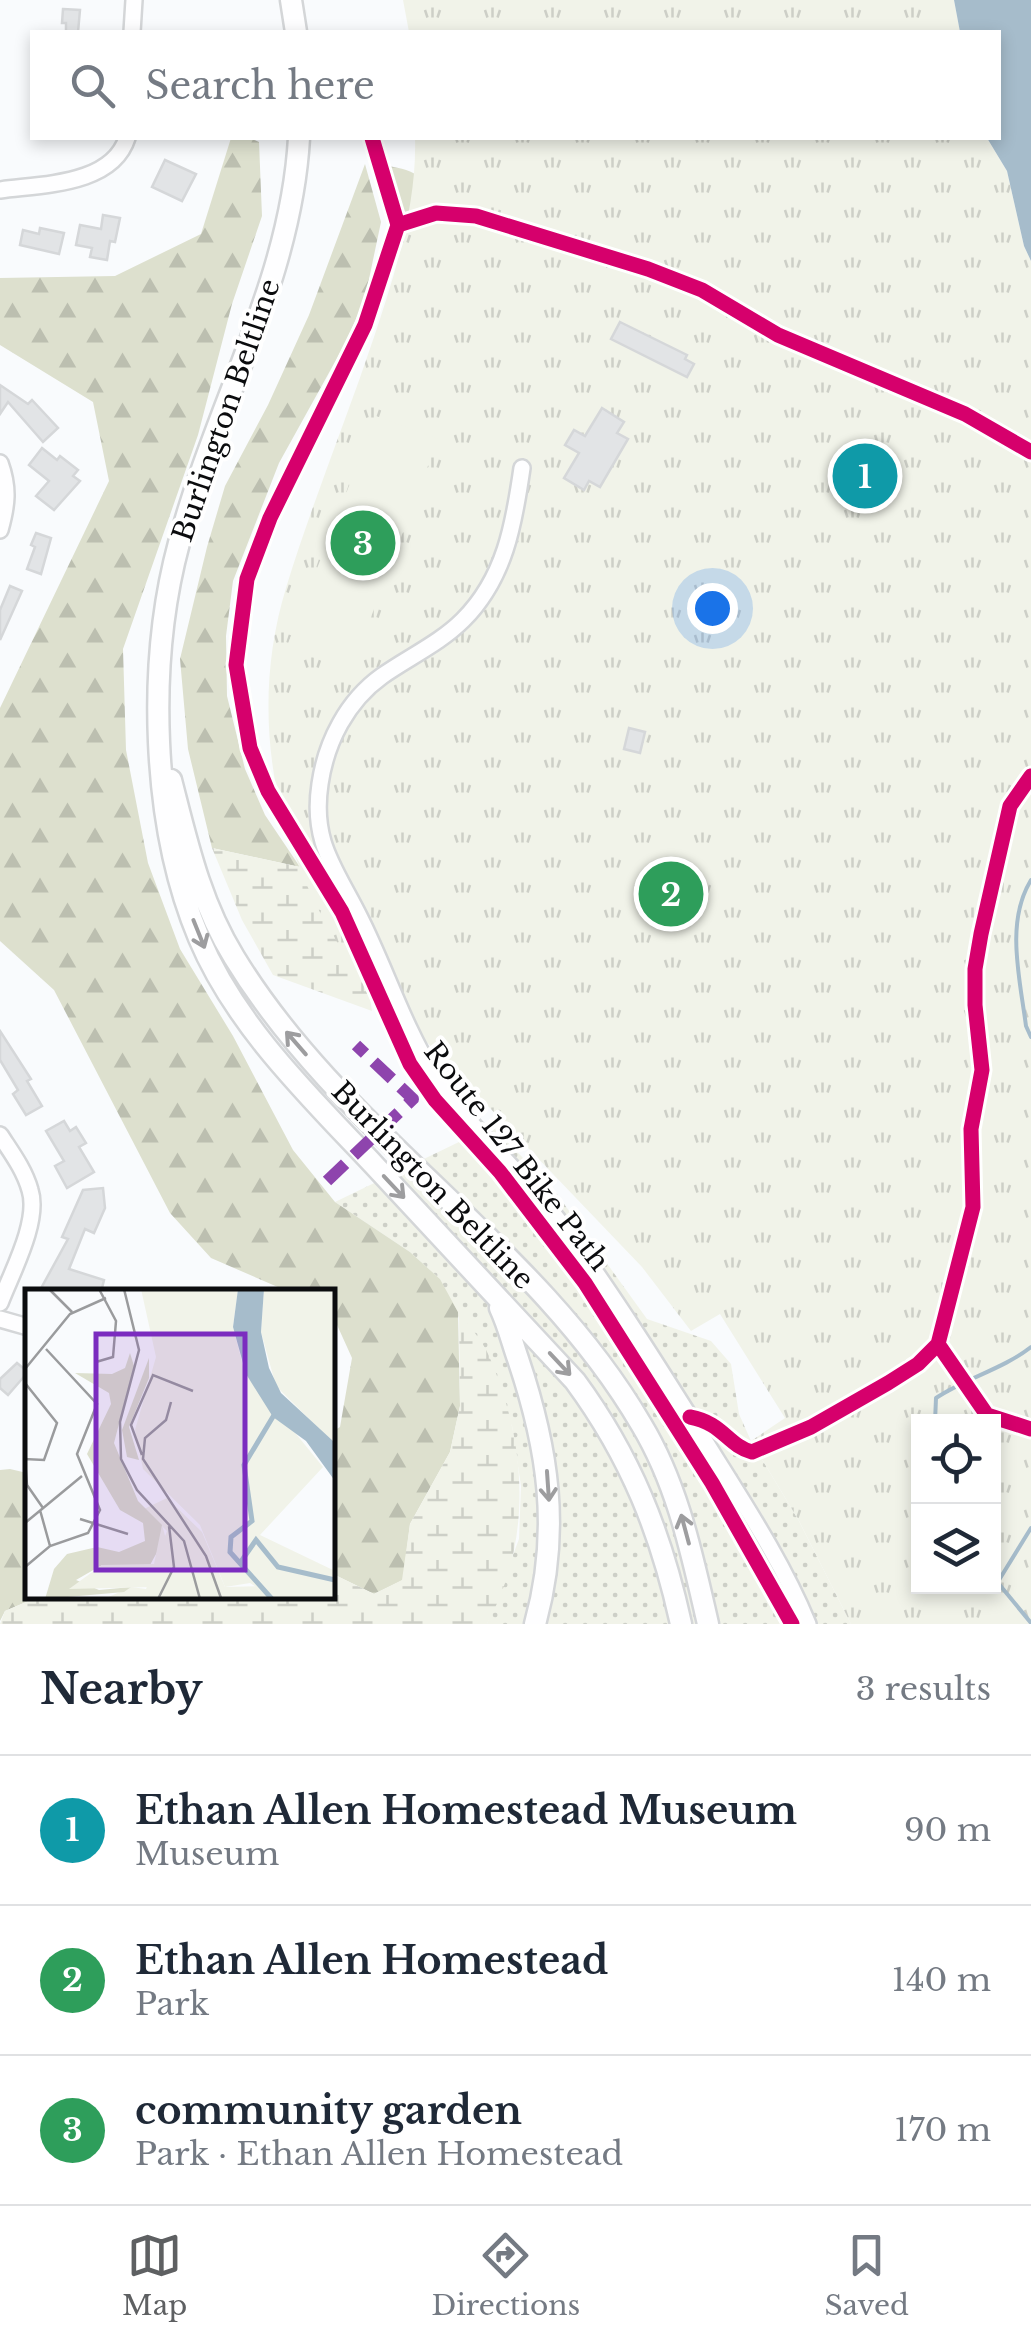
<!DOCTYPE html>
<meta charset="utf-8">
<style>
body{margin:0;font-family:"Libre Baskerville",serif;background:#f2f2f3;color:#1f2937}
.controls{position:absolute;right:30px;bottom:30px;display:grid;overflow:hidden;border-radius:0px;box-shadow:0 5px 15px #0003}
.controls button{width:90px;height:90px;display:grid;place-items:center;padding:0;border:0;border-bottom:2px solid #e0e1e3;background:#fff;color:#1f2937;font:50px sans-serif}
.you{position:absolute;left:712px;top:608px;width:35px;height:35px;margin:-25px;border:8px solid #fff;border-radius:50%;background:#1a73e8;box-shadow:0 0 0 15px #1a73e833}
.badge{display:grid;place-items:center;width:65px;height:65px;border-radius:50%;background:#5e6062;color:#fff;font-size:32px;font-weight:700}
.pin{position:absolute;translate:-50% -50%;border:5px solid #fff;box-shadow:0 2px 10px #0006}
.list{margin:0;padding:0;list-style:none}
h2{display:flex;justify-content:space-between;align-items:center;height:130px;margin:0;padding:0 40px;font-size:42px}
h2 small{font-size:32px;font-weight:400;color:#747a83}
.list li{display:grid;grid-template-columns:65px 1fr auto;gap:30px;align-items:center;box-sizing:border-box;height:150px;padding:0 40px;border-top:2px solid #e0e1e3}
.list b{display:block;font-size:38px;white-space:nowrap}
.list p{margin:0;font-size:32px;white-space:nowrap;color:#747a83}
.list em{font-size:32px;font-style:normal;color:#747a83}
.icon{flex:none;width:55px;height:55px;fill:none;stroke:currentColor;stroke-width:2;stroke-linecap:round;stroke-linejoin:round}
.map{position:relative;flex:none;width:1031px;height:1624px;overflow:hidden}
.search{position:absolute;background:#fff;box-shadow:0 5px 15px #0003;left:30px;right:30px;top:30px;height:110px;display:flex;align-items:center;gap:25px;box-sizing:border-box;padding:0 35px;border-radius:0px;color:#747a83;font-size:38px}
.sheet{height:580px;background:#fff}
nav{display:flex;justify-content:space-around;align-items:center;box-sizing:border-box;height:140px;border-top:2px solid #e0e1e3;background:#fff;font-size:28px;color:#747a83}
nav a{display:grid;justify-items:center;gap:5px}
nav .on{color:#5e6062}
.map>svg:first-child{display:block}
.grass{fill:url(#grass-dots)}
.forest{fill:url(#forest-firs)}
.wetland{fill:url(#wetland-marsh)}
.park{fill:url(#park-tufts);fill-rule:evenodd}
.garden{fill:#f1f3e9}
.water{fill:#a6bccb}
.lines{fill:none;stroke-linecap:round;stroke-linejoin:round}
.stream{stroke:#a6bccb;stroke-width:4}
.building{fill:#e2e4e6;stroke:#d5d7d9;stroke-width:2.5}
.minor-casing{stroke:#d4d6d8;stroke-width:20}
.major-casing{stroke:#d4d6d8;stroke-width:25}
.minor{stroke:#fefeff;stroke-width:15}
.major{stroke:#fefeff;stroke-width:20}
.quiet{stroke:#8e44ad;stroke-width:12;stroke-dasharray:25 12;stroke-linecap:butt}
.cycleway-casing{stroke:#fff;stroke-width:21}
.cycleway{stroke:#d6006c;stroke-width:15}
.oneway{stroke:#9d9d9f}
.labels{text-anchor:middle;stroke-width:8;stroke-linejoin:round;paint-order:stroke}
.street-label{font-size:28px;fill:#0b0c0e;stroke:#fff}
.inset-river{fill:none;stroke:#a6bccb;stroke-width:5}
.inset-road{fill:none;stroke:#9a9b9d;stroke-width:2.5}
.view{fill:#7b2cbf;fill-opacity:0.15;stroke:#7b2cbf;stroke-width:5}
.inset-edge{fill:none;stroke:#0b0c0e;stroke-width:5}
</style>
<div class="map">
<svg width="1031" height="1624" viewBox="0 0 1031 1624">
<defs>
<pattern id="grass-dots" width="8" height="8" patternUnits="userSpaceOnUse" patternTransform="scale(2.5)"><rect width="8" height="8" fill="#f1f3e9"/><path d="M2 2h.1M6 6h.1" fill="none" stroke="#cdcfc7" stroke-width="1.8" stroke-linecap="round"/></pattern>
<pattern id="forest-firs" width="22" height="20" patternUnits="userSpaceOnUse" patternTransform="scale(2.5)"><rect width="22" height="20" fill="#dde0ce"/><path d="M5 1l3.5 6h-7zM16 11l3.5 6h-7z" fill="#bcbfb0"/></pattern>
<pattern id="wetland-marsh" width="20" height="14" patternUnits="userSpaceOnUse" patternTransform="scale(2.5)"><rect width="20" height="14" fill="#f1f3e9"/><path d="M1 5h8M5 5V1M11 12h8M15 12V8" fill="none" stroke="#cdcfc7"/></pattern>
<pattern id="park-tufts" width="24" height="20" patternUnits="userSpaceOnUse" patternTransform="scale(2.5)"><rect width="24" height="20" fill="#f1f3e9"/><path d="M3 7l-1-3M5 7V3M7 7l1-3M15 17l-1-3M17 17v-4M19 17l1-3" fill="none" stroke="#cdcfc7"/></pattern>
</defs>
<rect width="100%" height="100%" fill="#f9fbfd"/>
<path class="grass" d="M492,1126l62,64 93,129 64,22 20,23 8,50 12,27 48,80 52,103h-364l32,-85 2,-53 -9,-60 -72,-147 -30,-27 -75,-50z"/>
<path class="forest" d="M231,138h19l9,4 3,74 -30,88 -34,131 -75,214 3,101 22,113 32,86 53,87 60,114 42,52 75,50 30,27 18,33 2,94 -10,46 -40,72 -7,56 -29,14 -41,-20v-143l7,-4 12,-69 -19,-42 -1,-24 -45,-1 -76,-33 -41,-45 -116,-223 -54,-49v-233l109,-227 -16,-79 -93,-57v-67l115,-2 86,-42z
M365,164l16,58 -16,76 -19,44 -67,121 -46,118 -7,55 1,60 18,73 20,46 35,52 -88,-19 -24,-99 -8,-90 27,-112 18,-61 43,-81 41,-90z
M387,166c30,4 40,13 56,37l-41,13z
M10,1469l17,4 1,123 10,1 -33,14 -5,10v-151z"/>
<path class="wetland" d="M212,848l88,19c28,44 66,91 72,144l-99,-36 -31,-55z
M459,1312c10,14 24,29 30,44 38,87 44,184 -2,268h-487l5,-13 33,-14 294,-1 1,-22 41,20 28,-14 8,-56 40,-72 10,-46z"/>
<path class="park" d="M403,0h551l6,32h-551z
M415,138h572l20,33 17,75 7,15v1363h-180l-52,-103 -48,-80 34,-23 -65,-104 -29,17 -49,-64 -291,-304c-76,-108 -104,-247 -65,-375 26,-85 60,-167 88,-251 21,-63 43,-132 41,-199zM918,1422h76v164h-76z"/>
<path class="garden" d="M376,416l62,23 -88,234 -63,-27z"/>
<path class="water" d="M954,0h77v261l-7,-15 -17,-75 -20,-33h11v-106h-38z"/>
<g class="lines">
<path class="stream" d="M1031,880c-26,42 -11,99 -5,146l5,11
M935,1422l1,-24c30,-20 67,-29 95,-51
M994,1578l37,45
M999,1580l32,-52"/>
</g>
<path class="building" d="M63,9l17,1 -2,22h-12v-9h-4z
M165,160l31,14 -14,27 -30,-14z
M103,215l17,3 -5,24 -5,-1 -3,19 -17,-3 2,-9 -16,-3 4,-20 21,4z
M40,228l24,5 -5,21 -39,-9 3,-15 16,4z
M620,322l67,33 -2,4 9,5 -7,13 -76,-38z
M0,385l28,19 4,-4 26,28 -15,14 -35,-40 -8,12z
M602,408l22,14 -7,11 11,6 -28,48 -11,-6 -5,9 -20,-12 15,-25 -14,-8 9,-15 11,6z
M42,448l15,12 3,-4 18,14 -5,6 7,5 -26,29 -18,-14 13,-15 -20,-16z
M857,466l21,8 -5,12 -20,-7z
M36,533l15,5 -10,36 -14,-5 8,-22 -4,-2z
M10,586l12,5 -22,49v-30z
M629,728l16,4 -5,21 -16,-4z
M0,1031l31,48 -4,2 15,25 -16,9 -13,-21 5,-4 -18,-30z
M64,1121l6,10 6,-4 10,16 -7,4 15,25 -27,16 -12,-22 9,-5 -18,-30z
M103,1188l2,20 -11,25 -9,-4 -16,40 35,11 -3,12h-62l29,-53 -6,-2 21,-47z
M17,1363l11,9 -20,23 -8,-7v-9z"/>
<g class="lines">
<g class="minor-casing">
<path id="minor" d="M132,32l2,-32
M0,190c43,-6 112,-5 127,-52
M0,463c9,25 7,42 0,67
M522,468c-8,56 -17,110 -59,152 -23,23 -54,37 -81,56 -35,25 -56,66 -62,108 -9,59 16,85 40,134 26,52 43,107 74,157 36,55 89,98 128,150 52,71 99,146 146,221 36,58 74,115 100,178
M0,1135c11,17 24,34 30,55 10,31 -19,84 -30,113
M0,1319l28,8"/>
</g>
<g class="major-casing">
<path id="major" d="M291,0l5,32
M299,138c-8,143 -84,268 -120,405 -32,118 -28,281 20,395 37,88 110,158 175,227 67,72 134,144 201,216 56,76 86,152 106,243
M171,780c16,62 29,122 63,177 108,178 302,287 407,467 37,61 51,131 67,200
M500,1308c8,17 12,34 18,51 30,89 43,172 17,265"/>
</g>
<use href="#minor" class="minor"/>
<use href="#major" class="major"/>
<path class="quiet" d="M327,1181l86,-82 -57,-54"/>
<g class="cycleway-casing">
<path id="cycleway" d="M372,138l26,87 -33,100 -95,193 -23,61 -11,86 14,83 18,43 74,121 68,152 25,36 65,72 85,111 127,200 80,141
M398,225l38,-12 40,3 172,53 54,21 76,45 187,79 66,38
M938,1344l35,-137 -2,-78 11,-59 -7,-65v-36l6,-35 29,-128 21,-30
M938,1344l49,71 44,14
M690,1417c33,6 37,28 62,35l59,-25 77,-44 30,-19 20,-20"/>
</g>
<use href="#cycleway" class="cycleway"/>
</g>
<defs><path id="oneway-shaft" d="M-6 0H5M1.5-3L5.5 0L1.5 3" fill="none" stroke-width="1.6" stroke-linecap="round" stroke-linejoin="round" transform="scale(2.5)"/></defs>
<g class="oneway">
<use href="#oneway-shaft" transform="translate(199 934) rotate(68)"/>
<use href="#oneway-shaft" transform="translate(296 1043) rotate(-131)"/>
<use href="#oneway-shaft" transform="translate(394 1187) rotate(47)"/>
<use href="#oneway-shaft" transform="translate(560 1364) rotate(47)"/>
<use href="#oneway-shaft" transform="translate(548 1486) rotate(86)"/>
<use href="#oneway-shaft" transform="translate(685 1529) rotate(-105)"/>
</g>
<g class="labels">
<g class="street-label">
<text transform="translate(226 410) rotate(-71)" y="10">Burlington Beltline</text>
<text transform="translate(517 1156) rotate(52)" y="10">Route 127 Bike Path</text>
<text transform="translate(433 1185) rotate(46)" y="10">Burlington Beltline</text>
</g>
</g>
<g transform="translate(25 1289)">
<rect width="310" height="310" fill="#f9fbfd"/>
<path d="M142,209l35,34 23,55 36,-1 15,13h-172l27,-12 15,2 21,-58 -23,-22z" fill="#f1f3e9"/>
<path d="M105,64l4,13 -20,77 24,58 24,24 -1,20 -11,20h-48l-26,15 23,10 32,-3 -7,5 -79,7 9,-30 13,-15 30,-7 22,5 26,-11 -2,-18 -23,-13 -33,-56 24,-50 -2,-11 -34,-20 37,1 13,-6zM124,69v20l-20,49 10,33 -12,-3 -5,-27z" fill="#dde0ce"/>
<path d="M137,236l9,32 -18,30 -84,2 33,-24 52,-1z" fill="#f1f3e9"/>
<path d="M116,0h97l-5,38 11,43 79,97 -63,68 75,36v28h-59l-26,-16 -25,4 -25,-62 -57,-56 -8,-39 21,-73zM239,0h71v156l-59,-59 -15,-54z" fill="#f1f3e9"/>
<path d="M213,0h26l-3,43 8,36 12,25 52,48 2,40 -29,-40 -33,-24 -27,-43 -13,-47z" fill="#a6bccb"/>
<path class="inset-river" d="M215,274l16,-23 22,27 57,13M247,310l-42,-47 1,-15 21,-16 -8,-56 30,-50"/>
<path class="inset-road" d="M24,0l23,23M99,0l15,61 -19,72 1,37 16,31 47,51 16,58M71,73l17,-5 3,-36 -17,-32M0,80l45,-55 36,-16M0,94l32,40 -13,37 -19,-1 2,26 16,23M146,113l-5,18 -21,18 -2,21 63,97 15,42M117,166l-11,-30 22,-50 40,16M15,221l10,36M55,230l48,15M0,234l57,-47M0,278l25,-21 38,-13 12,-23 -23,-56 20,-50 -51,-55M133,310l16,-32 -5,-41M192,310h41"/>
<path class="view" d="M71,45h149v236h-149z"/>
<rect width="310" height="310" class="inset-edge"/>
</g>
</svg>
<div class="controls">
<button><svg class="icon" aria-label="locate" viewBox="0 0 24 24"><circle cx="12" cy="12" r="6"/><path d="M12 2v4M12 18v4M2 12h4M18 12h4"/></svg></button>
<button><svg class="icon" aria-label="layers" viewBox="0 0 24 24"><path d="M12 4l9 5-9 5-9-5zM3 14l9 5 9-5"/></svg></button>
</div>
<div class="you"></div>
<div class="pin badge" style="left:865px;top:476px;background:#0f9aa8">1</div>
<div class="pin badge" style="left:671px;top:894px;background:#2e9e5b">2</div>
<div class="pin badge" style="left:363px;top:543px;background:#2e9e5b">3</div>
<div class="search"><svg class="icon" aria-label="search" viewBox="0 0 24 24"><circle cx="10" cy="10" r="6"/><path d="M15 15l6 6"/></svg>Search here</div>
</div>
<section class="sheet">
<h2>Nearby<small>3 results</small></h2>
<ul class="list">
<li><span class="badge" style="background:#0f9aa8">1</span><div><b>Ethan Allen Homestead Museum</b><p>Museum</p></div><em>90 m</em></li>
<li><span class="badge" style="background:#2e9e5b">2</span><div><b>Ethan Allen Homestead</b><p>Park</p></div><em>140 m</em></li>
<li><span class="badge" style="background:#2e9e5b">3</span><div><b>community garden</b><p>Park · Ethan Allen Homestead</p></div><em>170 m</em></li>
</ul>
</section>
<nav>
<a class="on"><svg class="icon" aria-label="map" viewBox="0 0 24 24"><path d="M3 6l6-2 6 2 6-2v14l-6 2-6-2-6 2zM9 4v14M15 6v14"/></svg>Map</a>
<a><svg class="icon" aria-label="directions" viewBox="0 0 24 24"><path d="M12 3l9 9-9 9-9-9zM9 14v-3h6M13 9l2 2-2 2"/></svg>Directions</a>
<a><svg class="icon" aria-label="saved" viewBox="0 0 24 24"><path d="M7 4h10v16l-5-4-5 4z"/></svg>Saved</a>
</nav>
